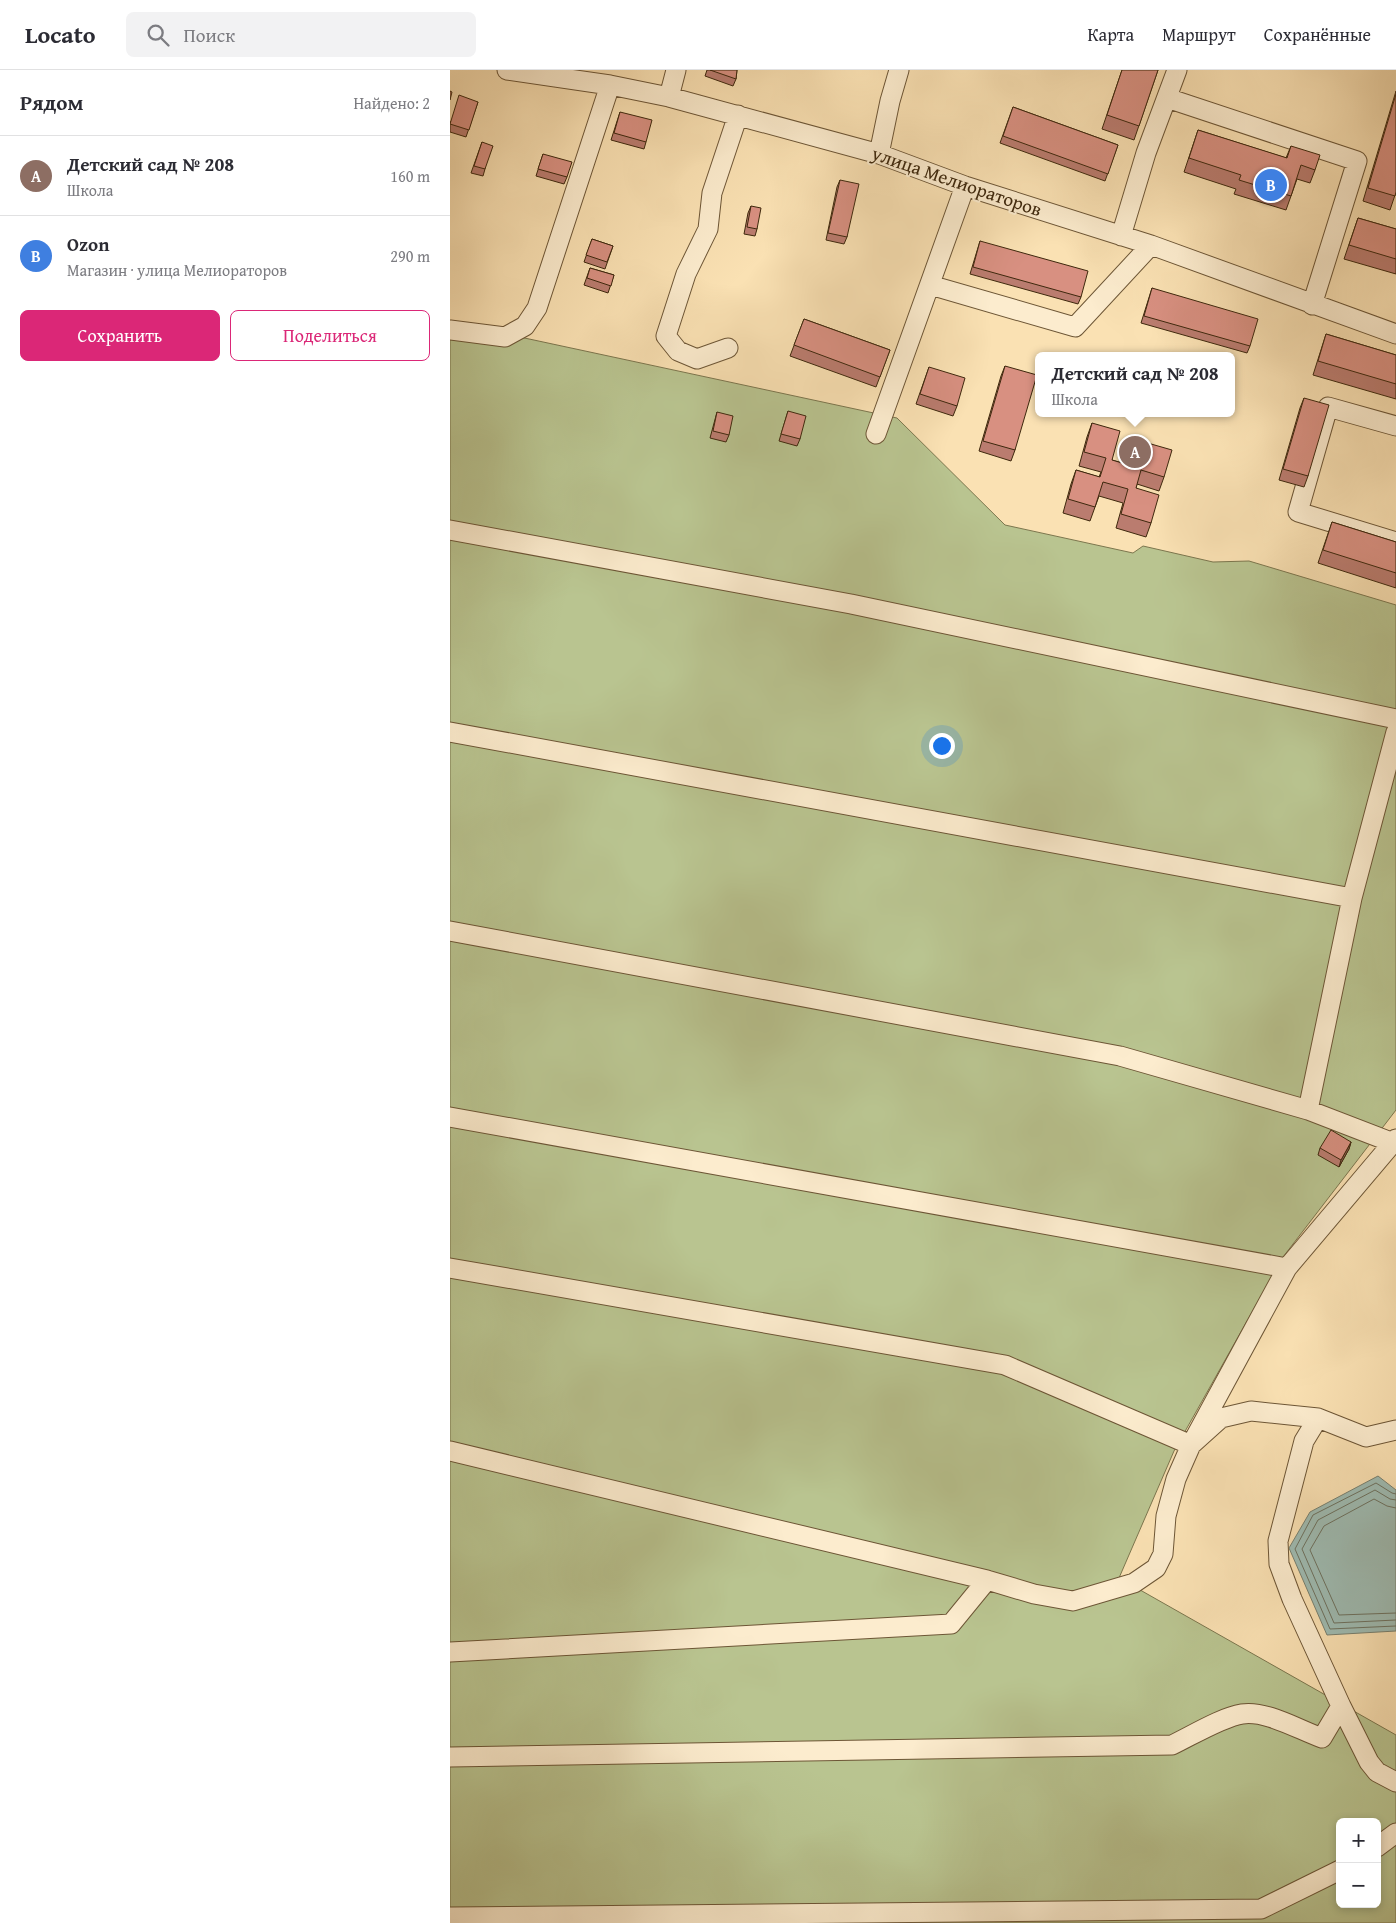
<!DOCTYPE html>
<html lang="ru">
<meta charset="utf-8">
<style>
body{margin:0;font-family:"Gentium Book Plus",serif;background:#f2f2f3;color:#2b2b33}
.controls{position:absolute;right:15px;bottom:15px;display:grid;overflow:hidden;border-radius:8px;box-shadow:0 2px 8px #0003}
.controls button{width:45px;height:45px;display:grid;place-items:center;padding:0;border:0;border-bottom:1px solid #e1e1e2;background:#fff;color:#2b2b33;font:25px sans-serif}
.you{position:absolute;left:491px;top:675px;width:18px;height:18px;margin:-12px;border:4px solid #fff;border-radius:50%;background:#1a73e8;box-shadow:0 0 0 8px #1a73e833}
.badge{display:grid;place-items:center;width:32px;height:32px;border-radius:50%;background:#db2777;color:#fff;font-size:16px;font-weight:700}
.pin{position:absolute;translate:-50% -50%;border:2px solid #fff;box-shadow:0 1px 5px #0006}
.popup{position:absolute;left:585px;top:282px;width:200px;height:65px;box-sizing:border-box;display:grid;place-content:center;border-radius:8px;background:#fff;filter:drop-shadow(0 1px 4px #0005);font-size:16px;white-space:nowrap;color:#7c7c81}
.popup b{font-size:19px;color:#2b2b33}
.popup::after{content:'';position:absolute;left:50%;top:100%;margin-left:-10px;border:10px solid transparent;border-top-color:#fff}
.list{margin:0;padding:0;list-style:none}
h2{display:flex;justify-content:space-between;align-items:center;height:65px;margin:0;padding:0 20px;font-size:21px}
h2 small{font-size:16px;font-weight:400;color:#7c7c81}
.list li{display:grid;grid-template-columns:32px 1fr auto;gap:15px;align-items:center;box-sizing:border-box;height:80px;padding:0 20px;border-top:1px solid #e1e1e2}
.list b{display:block;font-size:19px;white-space:nowrap}
.list p{margin:0;font-size:16px;white-space:nowrap;color:#7c7c81}
.list em{font-size:16px;font-style:normal;color:#7c7c81}
.actions{display:flex;gap:10px;padding:15px 20px}
.actions a{flex:1;padding:11px 0;border:1px solid #db2777;border-radius:8px;text-align:center;font-size:18px;color:#db2777}
.actions .main{background:#db2777;color:#fff}
.icon{flex:none;width:28px;height:28px;fill:none;stroke:currentColor;stroke-width:2;stroke-linecap:round;stroke-linejoin:round}
.map{position:relative;flex:none;width:946px;height:1853px;overflow:hidden}
header{display:flex;align-items:center;gap:30px;box-sizing:border-box;height:70px;padding:0 25px;background:#fff;border-bottom:1px solid #e1e1e2}
header strong{font-size:24px}
nav{display:flex;gap:28px;margin-inline-start:auto;font-size:18px}
.search{width:350px;height:45px;background:#f2f2f3;display:flex;align-items:center;gap:12px;box-sizing:border-box;padding:0 18px;border-radius:8px;color:#7c7c81;font-size:19px}
main{display:flex}
aside{flex:1;background:#fff}
.map>svg:first-child{display:block}
.green{fill:#b9c490;stroke:#7c764e;fill-rule:evenodd}
.water{fill:#9fbcb3;stroke:#788171}
.lines{fill:none;stroke-linecap:round;stroke-linejoin:round}
.shore{stroke:#6e7260;stroke-width:1}
.minor-casing{stroke:#6d5636;stroke-width:21}
.minor{stroke:#fcecce;stroke-width:19}
.wall{fill:#ba7c6f;stroke:#3e280d}
.shaded-wall{fill:#97655a;stroke:#3e280d}
.building{fill:#d89081;stroke:#3e280d}
.labels{text-anchor:middle;stroke-width:4;stroke-linejoin:round;paint-order:stroke}
.street-label{font-size:19px;fill:#3e280d;stroke:#fcecce}
</style>
<header>
<strong>Locato</strong>
<div class="search"><svg class="icon" aria-label="search" viewBox="0 0 24 24"><circle cx="10" cy="10" r="6"/><path d="M15 15l6 6"/></svg>Поиск</div>
<nav><a>Карта</a><a>Маршрут</a><a>Сохранённые</a></nav>
</header>
<main>
<aside>
<h2>Рядом<small>Найдено: 2</small></h2>
<ul class="list">
<li><span class="badge" style="background:#8d6e63">A</span><div><b>Детский сад № 208</b><p>Школа</p></div><em>160 m</em></li>
<li><span class="badge" style="background:#3f7fe0">B</span><div><b>Ozon</b><p>Магазин · улица Мелиораторов</p></div><em>290 m</em></li>
</ul>
<div class="actions"><a class="main">Сохранить</a><a>Поделиться</a></div>
</aside>
<div class="map">
<svg width="946" height="1853" viewBox="0 0 946 1853">
<rect width="100%" height="100%" fill="#fae1b3"/>
<filter id="stains"><feTurbulence type="fractalNoise" baseFrequency=".004" numOctaves="4"/><feColorMatrix values="0 0 0 0 .2 0 0 0 0 .09 0 0 0 0 .02 0 0 0 .5 -.17"/></filter>
<radialGradient id="worn" r=".72"><stop offset=".6" stop-color="#630" stop-opacity="0"/><stop offset="1" stop-color="#630" stop-opacity=".3"/></radialGradient>
<path class="green" d="M0,252l447,96 108,107 128,28 10,-7 70,16 36,-1 147,44v505l-113,147 -109,194 -55,127 277,157v188h-946zM890,1752h37v82h-37z"/>
<path class="water" d="M928,1406l18,14v141l-69,4 -38,-87 21,-36z"/>
<g class="lines">
<path class="shore" d="M946,1424l-4,-1 -16,-10 -63,32 -18,34 35,80 66,-3
M946,1430l-6,-1 -15,-9 -57,30 -16,29 32,74 62,-3
M946,1438l-9,-2 -13,-7 -50,27 -14,24 29,65 57,-2"/>
<g class="minor-casing">
<path id="minor" d="M57,0l103,15 59,12 210,57 86,32 186,59 245,89
M219,27l7,-27
M717,28l190,63 -45,144
M429,84l11,-53 9,-31
M671,166l25,-83 31,-83
M480,215l145,42 76,-82
M0,260l55,7 20,-11 12,-18 73,-223
M278,278l-31,11 -19,-8 -12,-15 20,-62 22,-45 4,-36 26,-78
M946,356l-68,-19 -30,105 98,30
M426,364l89,-248
M0,460l401,74 545,115
M0,662l902,166
M0,861l670,125 188,54 88,34
M858,1040l44,-212 44,-166
M0,1047l837,151
M0,1198l555,97 186,80 30,-27 30,-7 67,7 48,19 30,-7
M868,1348l-14,23 -26,100 1,23 13,35 49,107
M0,1381l537,129 47,14 39,7 61,-18 22,-15 7,-14 3,-38 10,-37 15,-34 96,-177 109,-129
M0,1582l501,-28 36,-44
M0,1687l722,-12c19,-9 50,-28 70,-31 24,-4 57,16 80,24l19,-32 28,56 8,10 19,10
M927,1777l19,-14
M0,1847l811,-8 79,-39"/>
</g>
<use href="#minor" class="minor"/>
</g>
<path class="wall" d="M257,0h30l-1,9 -3,7 -28,-10z
M672,0h36l-24,70 -32,-11z
M946,21v101l-6,18 -27,-9z
M28,32l-12,35 -16,-5v-10z
M563,37l105,38 -13,36 -105,-38z
M170,42l26,30 -2,7 -33,-9z
M748,60l88,28 5,-12 24,24 -5,13 -13,-4 -11,31 -52,-16 2,-5 -52,-17z
M32,72l3,27 -2,7 -12,-3z
M93,84l24,23 -3,7 -28,-8z
M390,110l7,57 -3,7 -18,-4 11,-53z
M301,136l6,23 -2,7 -11,-2 4,-21z
M908,148l38,11v45l-52,-15z
M142,169l21,7 -8,23 -21,-7z
M530,171l101,56 -3,7 -108,-30z
M140,198l24,7 -6,18 -24,-8z
M702,218l98,58 -3,7 -106,-30z
M354,249l86,31 -14,37 -86,-31z
M876,264l70,21v44l-83,-24z
M555,296l10,84 -4,11 -32,-10 22,-75z
M479,297l28,39 -4,10 -37,-12z
M854,328l4,78 -4,11 -25,-7 21,-72z
M338,341l12,28 -3,7 -18,-5z
M267,342l12,23 -3,7 -16,-4z
M642,353l20,37 23,7 9,-25 20,35 -5,14 -22,-7 -1,4 15,35 -5,14 -30,-9 7,-25 -24,-7 -9,25 -27,-8 8,-29 5,-14 23,7 2,-5 -22,-6 8,-29z
M882,452l64,20v46l-78,-25z
M901,1072l-2,7 -10,18 -21,-12 2,-7z"/>
<path class="shaded-wall" d="M901,1072l-2,7 -10,18 2,-7z"/>
<path class="building" d="M260,0h27l-1,9z
M672,0h36l-19,56 -32,-11z
M0,21l2,1 -2,8z
M946,24v98l-1,4 -27,-8z
M9,25l19,7 -9,28 -19,-6z
M563,37l105,38 -10,29 -105,-38z
M170,42l32,8 -6,22 -32,-9z
M748,60l89,28 4,-12 29,9 -5,15 -14,-5 -10,31 -52,-16 2,-5 -52,-17z
M32,72l11,4 -8,23 -11,-3z
M93,84l29,8 -5,15 -29,-8z
M390,110l19,4 -12,53 -19,-4z
M301,136l10,2 -4,21 -10,-2z
M908,148l38,11v30l-47,-14z
M142,169l21,7 -6,16 -21,-7z
M530,171l108,30 -7,26 -108,-30z
M140,198l24,7 -3,11 -24,-8z
M702,218l106,31 -8,27 -106,-30z
M354,249l86,31 -10,27 -86,-32z
M876,264l70,21v29l-78,-23z
M555,296l32,9 -22,75 -32,-9z
M479,297l36,11 -8,28 -37,-12z
M854,328l25,7 -21,71 -25,-7z
M338,341l18,5 -6,23 -19,-5z
M267,342l16,4 -4,19 -16,-4z
M642,353l28,8 -8,29 24,7 8,-25 28,8 -8,27 -23,-7 -5,18 23,7 -8,28 -30,-9 7,-25 -25,-7 -8,25 -27,-8 8,-29 24,7 6,-19 -22,-6z
M882,452l64,20v31l-73,-23z
M881,1060l20,12 -10,18 -21,-12z"/>
<g class="labels">
<g class="street-label">
<text transform="translate(507 111) rotate(19)" y="7">улица Мелиораторов</text>
</g>
</g>
<rect width="100%" height="100%" filter="url(#stains)"/>
<rect width="100%" height="100%" fill="url(#worn)"/>
</svg>
<div class="controls">
<button>+</button>
<button>−</button>
</div>
<div class="you"></div>
<div class="pin badge" style="left:685px;top:382px;background:#8d6e63">A</div>
<div class="popup"><b>Детский сад № 208</b>Школа</div>
<div class="pin badge" style="left:821px;top:115px;background:#3f7fe0">B</div>
</div>
</main>
